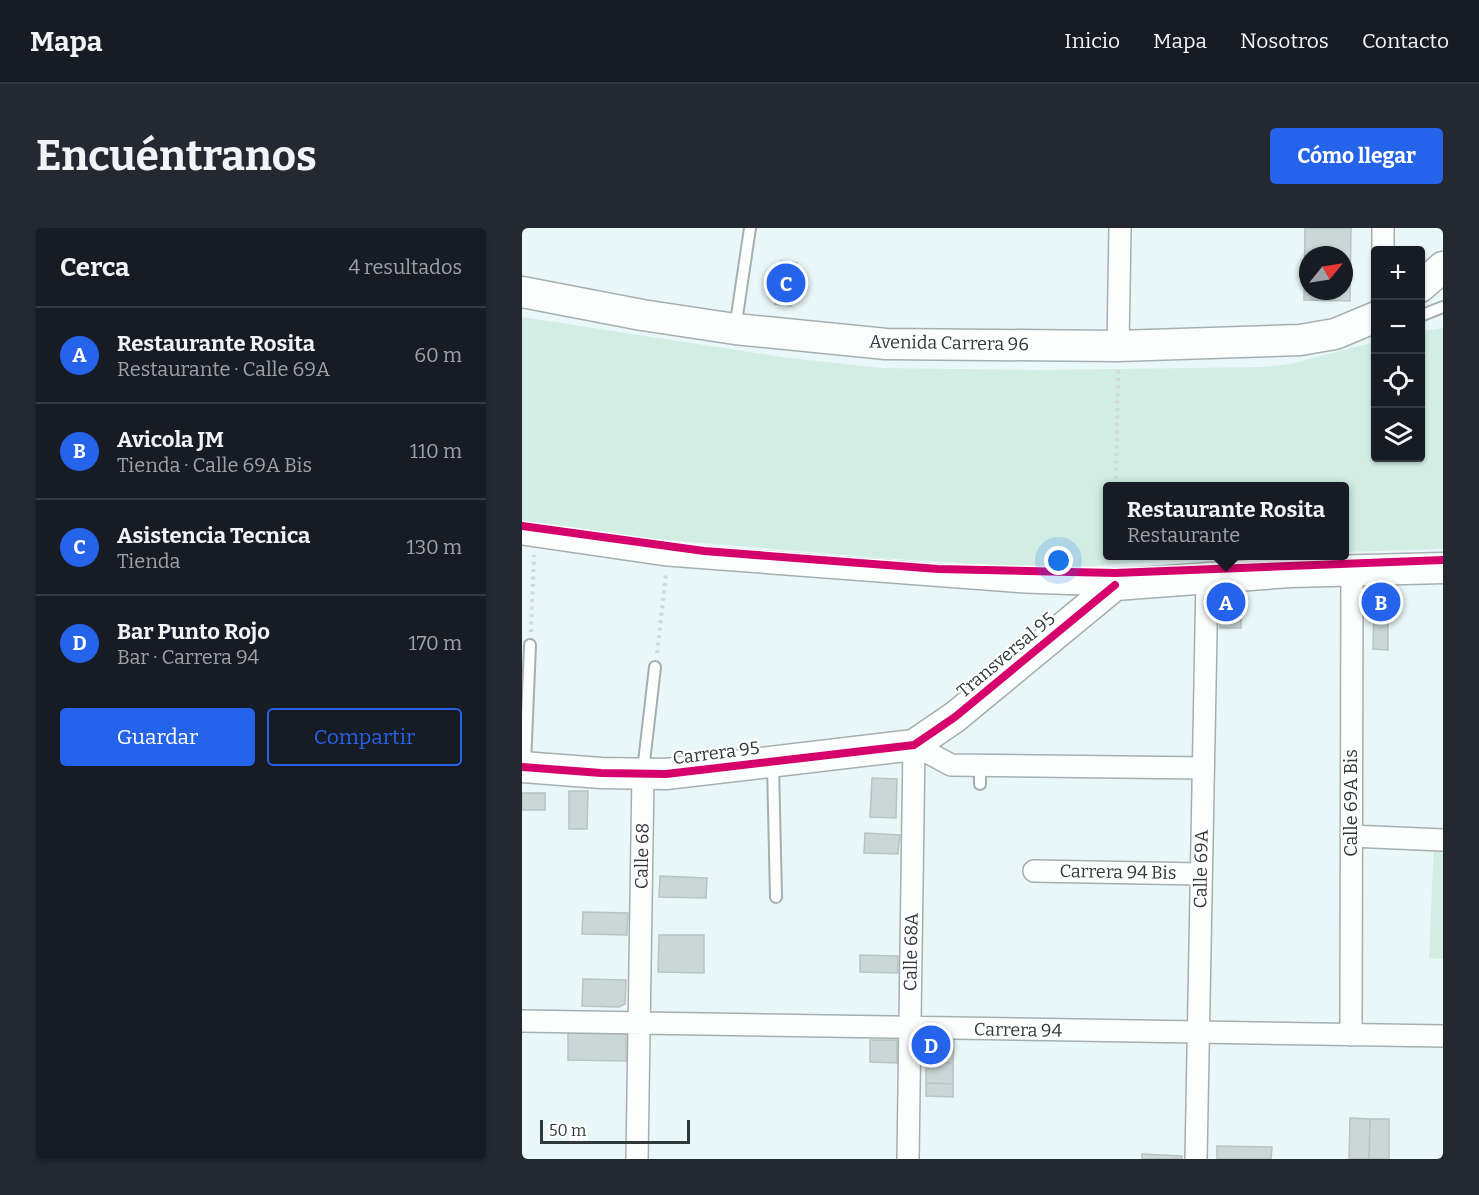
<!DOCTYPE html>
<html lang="es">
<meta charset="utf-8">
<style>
body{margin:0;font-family:Bitter,serif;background:#242831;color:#f1f3f6}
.controls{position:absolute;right:18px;top:18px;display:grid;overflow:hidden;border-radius:6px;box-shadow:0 2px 4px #0004}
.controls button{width:54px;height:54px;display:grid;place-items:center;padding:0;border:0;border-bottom:2px solid #363941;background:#171b24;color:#f1f3f6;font:30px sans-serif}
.compass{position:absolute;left:777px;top:18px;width:54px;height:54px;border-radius:50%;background:#171b24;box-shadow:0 2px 4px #0004;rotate:60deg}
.scale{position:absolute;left:18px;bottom:15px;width:150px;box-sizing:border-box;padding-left:6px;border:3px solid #2f393a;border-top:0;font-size:16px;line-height:21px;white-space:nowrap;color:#2f393a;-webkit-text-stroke:4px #fff;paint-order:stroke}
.you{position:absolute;left:537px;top:333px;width:21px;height:21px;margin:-15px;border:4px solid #fff;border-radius:50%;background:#1a73e8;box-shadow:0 0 0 9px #1a73e833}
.badge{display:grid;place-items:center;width:39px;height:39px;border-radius:50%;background:#2563eb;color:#fff;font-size:20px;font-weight:700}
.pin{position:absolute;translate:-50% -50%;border:3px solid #fff;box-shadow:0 2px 6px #0006}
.popup{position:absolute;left:581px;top:254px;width:246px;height:78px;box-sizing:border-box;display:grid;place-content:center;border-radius:6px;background:#171b24;filter:drop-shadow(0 2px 4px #0005);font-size:20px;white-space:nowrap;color:#9ea1a6}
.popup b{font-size:22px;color:#f1f3f6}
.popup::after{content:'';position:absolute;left:50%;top:100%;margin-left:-12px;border:12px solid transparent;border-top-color:#171b24}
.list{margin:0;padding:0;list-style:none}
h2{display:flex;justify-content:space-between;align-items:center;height:78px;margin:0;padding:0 24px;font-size:26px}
h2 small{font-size:20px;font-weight:400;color:#9ea1a6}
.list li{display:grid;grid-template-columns:39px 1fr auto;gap:18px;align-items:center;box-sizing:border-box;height:96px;padding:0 24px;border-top:2px solid #363941}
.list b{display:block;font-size:22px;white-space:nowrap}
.list p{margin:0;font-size:20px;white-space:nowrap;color:#9ea1a6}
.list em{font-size:20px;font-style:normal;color:#9ea1a6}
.actions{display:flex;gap:12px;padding:18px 24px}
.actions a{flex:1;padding:14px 0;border:2px solid #2563eb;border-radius:6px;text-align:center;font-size:21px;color:#2563eb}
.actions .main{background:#2563eb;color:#fff}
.icon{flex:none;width:33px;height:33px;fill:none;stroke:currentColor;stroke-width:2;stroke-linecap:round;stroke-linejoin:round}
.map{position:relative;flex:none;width:921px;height:931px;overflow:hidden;border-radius:6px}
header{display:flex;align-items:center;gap:36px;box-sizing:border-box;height:84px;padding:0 30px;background:#171b24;border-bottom:2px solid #363941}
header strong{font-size:28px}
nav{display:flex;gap:33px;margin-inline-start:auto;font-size:21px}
.intro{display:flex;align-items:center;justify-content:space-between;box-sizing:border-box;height:144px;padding:0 36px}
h1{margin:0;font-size:42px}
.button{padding:15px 27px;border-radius:6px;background:#2563eb;color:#fff;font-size:21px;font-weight:700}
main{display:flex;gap:36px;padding:0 36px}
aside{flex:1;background:#171b24;border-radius:6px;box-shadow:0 2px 4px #0004}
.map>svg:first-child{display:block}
.green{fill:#d2eee4}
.building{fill:#cbd7d6;stroke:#b8c3c2;stroke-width:1.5;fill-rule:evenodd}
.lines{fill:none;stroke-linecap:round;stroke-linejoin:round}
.lane-casing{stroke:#a5afb0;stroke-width:14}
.street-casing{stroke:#a5afb0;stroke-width:24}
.secondary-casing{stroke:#a5afb0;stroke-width:33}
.path{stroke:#d3d8d8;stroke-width:4;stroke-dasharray:3 4.5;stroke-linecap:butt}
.lane{stroke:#fcfefe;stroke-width:10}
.street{stroke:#fcfefe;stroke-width:21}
.secondary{stroke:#fcfefe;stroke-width:30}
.cycleway-casing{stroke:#fff;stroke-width:11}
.cycleway{stroke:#d6006c;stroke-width:8}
.labels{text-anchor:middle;stroke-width:4.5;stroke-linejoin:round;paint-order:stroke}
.street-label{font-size:18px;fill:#2f393a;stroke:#fff}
</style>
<header>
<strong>Mapa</strong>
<nav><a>Inicio</a><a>Mapa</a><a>Nosotros</a><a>Contacto</a></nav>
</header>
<div class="intro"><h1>Encuéntranos</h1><a class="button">Cómo llegar</a></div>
<main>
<aside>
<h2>Cerca<small>4 resultados</small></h2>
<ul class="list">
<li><span class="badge">A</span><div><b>Restaurante Rosita</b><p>Restaurante · Calle 69A</p></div><em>60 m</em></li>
<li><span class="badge">B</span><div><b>Avicola JM</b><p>Tienda · Calle 69A Bis</p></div><em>110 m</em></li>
<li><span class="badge">C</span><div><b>Asistencia Tecnica</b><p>Tienda</p></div><em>130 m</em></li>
<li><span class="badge">D</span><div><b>Bar Punto Rojo</b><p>Bar · Carrera 94</p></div><em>170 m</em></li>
</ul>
<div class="actions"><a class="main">Guardar</a><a>Compartir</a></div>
</aside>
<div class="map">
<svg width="921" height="931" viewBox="0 0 921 931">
<rect width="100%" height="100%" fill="#e9f7f8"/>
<path class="green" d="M0,89l259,40 101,11 156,2 226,-3 26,-3 85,-22 1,116h44l1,-127 22,-3v221l-98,3 -1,-66h-236v70h111l-164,13 -175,-11 -226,-19 -132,-18z
M912,611l9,1v119l-14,-1z"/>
<path class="building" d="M783,0h46l-1,73 -46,-1zM786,27h36v36h-36z
M259,33l16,2 -6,43 -16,-2z
M698,368h21v32h-21z
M852,368h14v54l-15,-1z
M350,550l25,1 -1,39 -26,-1z
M47,563h19l-1,38h-18z
M0,565h23v17h-23z
M343,605l35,2 -2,19 -34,-1z
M138,648l47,2 -1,20 -47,-1z
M61,684l45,1 -1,22 -45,-1z
M137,707h45v38l-46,-1z
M338,727l38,1v17l-38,-1z
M61,751l43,1 -1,24 -6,3 -37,-1z
M46,804l58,1v28l-58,-1z
M348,812h27v23l-27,-1z
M405,812l27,1 -1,22 -27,-1z
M404,834l27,1v21l-27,-1z
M404,855l27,1v13l-27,-1z
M828,890l20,1 -1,40h-20z
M848,891h19v40h-20z
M695,918l55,1 -1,12h-54z
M620,926l40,2v3h-40z"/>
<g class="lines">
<g class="lane-casing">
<path id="lane" d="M898,88l23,-9
M213,101l15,-101
M3,537l5,-120
M251,537l3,132
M458,537v19
M121,543l12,-104"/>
</g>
<g class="street-casing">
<path id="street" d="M861,22v-22
M596,118l2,-118
M0,306l146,21 357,27 90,3
M829,608l92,4
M512,643l167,3
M0,793l921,15
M829,807l1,-465
M115,931l6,-384
M386,931l6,-414 37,20 252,3
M674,931l11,-581"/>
</g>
<g class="secondary-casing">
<path id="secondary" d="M898,59l23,-20
M0,64l120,23 93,14 151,15 232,2 182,-6 35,-6 41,-17
M0,539l79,6 65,1 248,-29 41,-28 160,-132 175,-13 153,-4"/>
</g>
<path class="path" d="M594,258l2,-116
M9,404l3,-77
M135,425l9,-79"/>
<use href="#lane" class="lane"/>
<use href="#street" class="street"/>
<use href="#secondary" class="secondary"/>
<g class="cycleway-casing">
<path id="cycleway" d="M0,298l182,25 234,18 177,4 328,-13
M0,539l79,6 65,1 248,-29 41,-28 160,-132"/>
</g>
<use href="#cycleway" class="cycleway"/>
</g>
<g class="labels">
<g class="street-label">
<text transform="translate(427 115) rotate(1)" y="6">Avenida Carrera 96</text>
<text transform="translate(484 427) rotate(-40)" y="6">Transversal 95</text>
<text transform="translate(194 525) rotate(-7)" y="6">Carrera 95</text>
<text transform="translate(829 575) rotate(-90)" y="6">Calle 69A Bis</text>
<text transform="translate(120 628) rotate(-89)" y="6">Calle 68</text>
<text transform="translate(679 641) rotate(-89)" y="6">Calle 69A</text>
<text transform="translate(596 644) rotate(1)" y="6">Carrera 94 Bis</text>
<text transform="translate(389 724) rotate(-89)" y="6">Calle 68A</text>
<text transform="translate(496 802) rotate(1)" y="6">Carrera 94</text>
</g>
</g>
</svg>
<div class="controls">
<button>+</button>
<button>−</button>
<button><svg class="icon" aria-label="locate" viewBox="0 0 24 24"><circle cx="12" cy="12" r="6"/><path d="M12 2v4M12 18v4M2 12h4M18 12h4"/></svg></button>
<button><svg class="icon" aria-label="layers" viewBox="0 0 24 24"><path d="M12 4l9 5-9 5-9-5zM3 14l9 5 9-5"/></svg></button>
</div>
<svg class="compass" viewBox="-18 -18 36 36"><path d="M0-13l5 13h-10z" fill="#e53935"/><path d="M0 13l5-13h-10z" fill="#9ea1a6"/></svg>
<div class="scale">50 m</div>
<div class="you"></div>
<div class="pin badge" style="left:704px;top:374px">A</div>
<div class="popup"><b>Restaurante Rosita</b>Restaurante</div>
<div class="pin badge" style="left:859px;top:374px">B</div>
<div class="pin badge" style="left:264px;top:55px">C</div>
<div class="pin badge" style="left:409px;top:817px">D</div>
</div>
</main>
